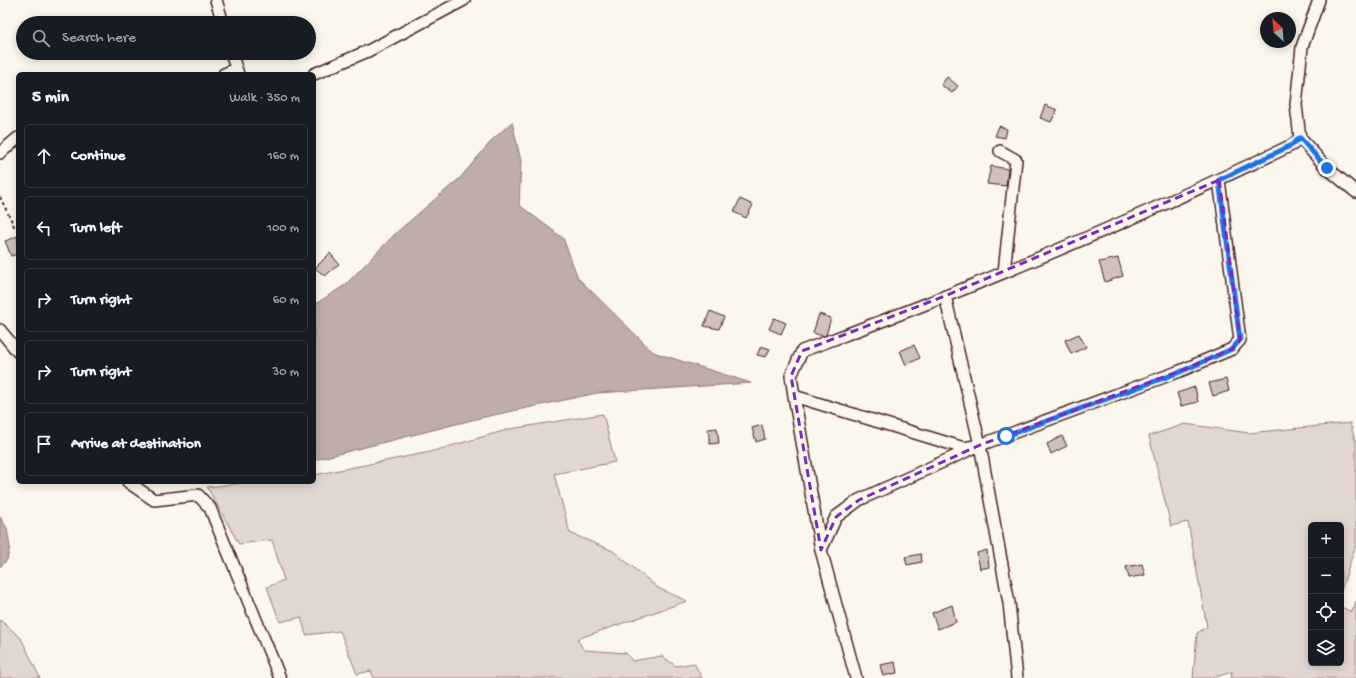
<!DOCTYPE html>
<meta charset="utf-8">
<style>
body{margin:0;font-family:"Gochi Hand",sans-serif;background:#242831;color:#f1f3f6}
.controls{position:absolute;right:12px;bottom:12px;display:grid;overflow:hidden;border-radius:6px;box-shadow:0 2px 10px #0003}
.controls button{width:36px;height:36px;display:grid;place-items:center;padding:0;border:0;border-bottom:1px solid #363941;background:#171b24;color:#f1f3f6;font:20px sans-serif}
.compass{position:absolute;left:1260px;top:12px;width:36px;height:36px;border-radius:50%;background:#171b24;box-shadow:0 2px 10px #0003;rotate:334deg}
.stop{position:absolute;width:12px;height:12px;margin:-9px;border:3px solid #1a73e8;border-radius:50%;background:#fff}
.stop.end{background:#1a73e8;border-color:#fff;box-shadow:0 1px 4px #0008}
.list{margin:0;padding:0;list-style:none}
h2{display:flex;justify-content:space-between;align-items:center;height:52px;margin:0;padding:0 16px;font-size:17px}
h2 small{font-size:13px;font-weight:400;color:#9ea1a6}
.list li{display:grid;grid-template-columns:26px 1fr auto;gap:12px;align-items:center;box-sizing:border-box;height:64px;margin:0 8px 8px;padding:0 8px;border:1px solid #363941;border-radius:6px}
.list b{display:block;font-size:15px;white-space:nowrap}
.list em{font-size:13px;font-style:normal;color:#9ea1a6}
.icon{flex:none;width:22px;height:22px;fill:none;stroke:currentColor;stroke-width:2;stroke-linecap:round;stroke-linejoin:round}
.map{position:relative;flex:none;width:1356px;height:678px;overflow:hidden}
.search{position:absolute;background:#171b24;box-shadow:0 2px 10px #0003;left:16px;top:16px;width:300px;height:44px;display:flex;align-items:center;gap:10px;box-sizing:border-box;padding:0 14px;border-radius:22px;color:#9ea1a6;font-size:15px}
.panel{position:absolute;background:#171b24;box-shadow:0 2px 10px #0003;left:16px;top:72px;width:300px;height:412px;border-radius:6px}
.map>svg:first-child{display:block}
.green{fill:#e2d7d0;stroke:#967b7e}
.water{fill:#bfadaa;stroke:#907477}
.building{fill:#cfc2bc;stroke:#4a1f2b}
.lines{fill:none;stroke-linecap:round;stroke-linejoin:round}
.minor-casing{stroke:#4a1f2b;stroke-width:14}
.path{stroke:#4a1f2b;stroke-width:2;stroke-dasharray:3 3;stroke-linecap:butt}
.minor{stroke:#fbf7ec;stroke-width:11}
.route{stroke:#1a73e8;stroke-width:5}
.marked{fill:none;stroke:#7b2cbf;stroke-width:3;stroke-dasharray:8 5;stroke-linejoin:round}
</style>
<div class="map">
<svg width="1356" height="678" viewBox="0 0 1356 678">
<rect width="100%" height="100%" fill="#fbf7ec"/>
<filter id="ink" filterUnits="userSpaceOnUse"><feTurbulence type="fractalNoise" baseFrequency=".025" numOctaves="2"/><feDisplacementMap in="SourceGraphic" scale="8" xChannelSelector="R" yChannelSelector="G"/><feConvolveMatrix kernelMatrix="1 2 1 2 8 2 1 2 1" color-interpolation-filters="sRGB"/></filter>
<g filter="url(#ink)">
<path class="green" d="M603,414l12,48 -61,12 16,59 43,18 45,37 29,13 -110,38 7,11 42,3 6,8 30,-5 14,10 18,-3 8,15h-328l-3,-7 -14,3 -17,-43 -34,4 -5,-18 -21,5 -13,-35 17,-7 -12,-40 -33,4 -32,-57 45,-5h62v-7l116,-23 80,-23z
M1350,423l5,17h1v104l-15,47v-66h-30v138h30v-56l11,5 4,-11v77h-125l1,-6 -20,6h-19l4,-45 10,-6 -19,-105 -17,4 -22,-90 36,-12 64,9z
M0,620l21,18 19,40h-40z"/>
<path class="water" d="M512,122l9,39 -2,44 44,33 15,40 75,74 98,31 -154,10 -117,25 -166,42v-155l31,-20 53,-54 62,-53 33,-39z
M0,517l7,11 3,19 -3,13 -7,7z"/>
<path class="building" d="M947,77l11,9 -6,7 -11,-8z
M1045,105l12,5 -6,12 -11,-4z
M999,126l8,3 -2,9 -10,-2z
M991,166l17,3 -2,17 -19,-2z
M740,199l13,6 -7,13 -12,-6z
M18,236v18l-7,2 -6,-15z
M330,253l9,11 -14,12 -10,-8z
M1118,258l5,18 -18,6 -6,-20z
M710,311l14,6 -5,12 -15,-3z
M819,314l12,4 -5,17 -3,1 -10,-3z
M774,318l12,5 -5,11 -12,-5z
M1079,334l7,13 -15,7 -6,-14z
M914,345l6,13 -14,7 -6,-14z
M761,346l9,3 -4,8 -9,-2z
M1226,379l3,12 -16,5 -4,-13z
M1195,387l3,15 -17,4 -4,-13z
M762,425l3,14 -9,3 -4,-14z
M717,428l2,15 -9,1 -2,-15z
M1062,436l5,10 -16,8 -4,-10z
M987,550l2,17 -9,2 -3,-16z
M921,554l1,8 -15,3 -2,-8z
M1142,564l3,11 -16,3 -3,-11z
M952,605l4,17 -18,7 -6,-16z
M895,662l2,11 -14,3 -3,-11z"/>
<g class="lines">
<g class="minor-casing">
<path id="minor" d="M216,0l7,23
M231,53l7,21
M224,74l12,-5
M314,74l54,-23 96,-51
M1300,138l27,30 29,24
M1000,151l16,9 -12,112
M0,153l18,-15
M0,330l18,22
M794,396l170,52 16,-3 200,-74 52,-22 8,-9 -21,-160
M980,445l29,158 8,75
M128,482l26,18 44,-5 12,13 70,170
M821,550l15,-33 23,-17 121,-55 -35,-149
M856,678l-35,-128 -27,-154 -3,-20 11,-25c48,-18 97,-36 144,-55 117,-47 233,-97 346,-151l8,-7 -4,-33 6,-58 17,-47"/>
</g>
<path class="path" d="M0,197l15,31"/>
<use href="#minor" class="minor"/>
</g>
</g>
<g class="lines" filter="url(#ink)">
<path class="route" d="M1006,436l174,-64 52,-23 8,-9 -21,-160 73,-35 8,-7 27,30"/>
</g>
<path class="marked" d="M1219,180l21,160 -8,9 -52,22 -200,74 -121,55 -23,17 -15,33 -30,-174 11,-25 143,-55z"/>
</svg>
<div class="controls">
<button>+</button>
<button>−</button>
<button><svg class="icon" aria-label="locate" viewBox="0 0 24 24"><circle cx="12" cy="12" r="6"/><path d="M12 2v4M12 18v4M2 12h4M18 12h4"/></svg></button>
<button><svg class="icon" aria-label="layers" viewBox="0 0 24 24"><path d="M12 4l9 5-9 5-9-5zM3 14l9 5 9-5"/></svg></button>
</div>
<svg class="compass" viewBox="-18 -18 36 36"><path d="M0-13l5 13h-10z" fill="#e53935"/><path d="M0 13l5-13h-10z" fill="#9ea1a6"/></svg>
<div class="stop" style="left:1006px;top:436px"></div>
<div class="stop end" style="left:1327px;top:168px"></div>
<div class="search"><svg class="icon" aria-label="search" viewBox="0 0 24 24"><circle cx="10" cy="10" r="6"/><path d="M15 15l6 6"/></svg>Search here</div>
<section class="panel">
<h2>5 min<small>Walk · 350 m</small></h2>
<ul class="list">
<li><svg class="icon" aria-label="ahead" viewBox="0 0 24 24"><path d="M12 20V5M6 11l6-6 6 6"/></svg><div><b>Continue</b></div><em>160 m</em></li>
<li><svg class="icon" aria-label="left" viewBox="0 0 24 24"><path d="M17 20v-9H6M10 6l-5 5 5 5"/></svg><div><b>Turn left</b></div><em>100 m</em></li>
<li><svg class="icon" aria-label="right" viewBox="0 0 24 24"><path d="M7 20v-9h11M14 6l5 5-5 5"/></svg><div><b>Turn right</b></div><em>60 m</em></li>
<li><svg class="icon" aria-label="right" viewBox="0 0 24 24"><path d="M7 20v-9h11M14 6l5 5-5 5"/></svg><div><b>Turn right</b></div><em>30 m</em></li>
<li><svg class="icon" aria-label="arrive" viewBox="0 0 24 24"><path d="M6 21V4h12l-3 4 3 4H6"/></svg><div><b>Arrive at destination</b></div></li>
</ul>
</section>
</div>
